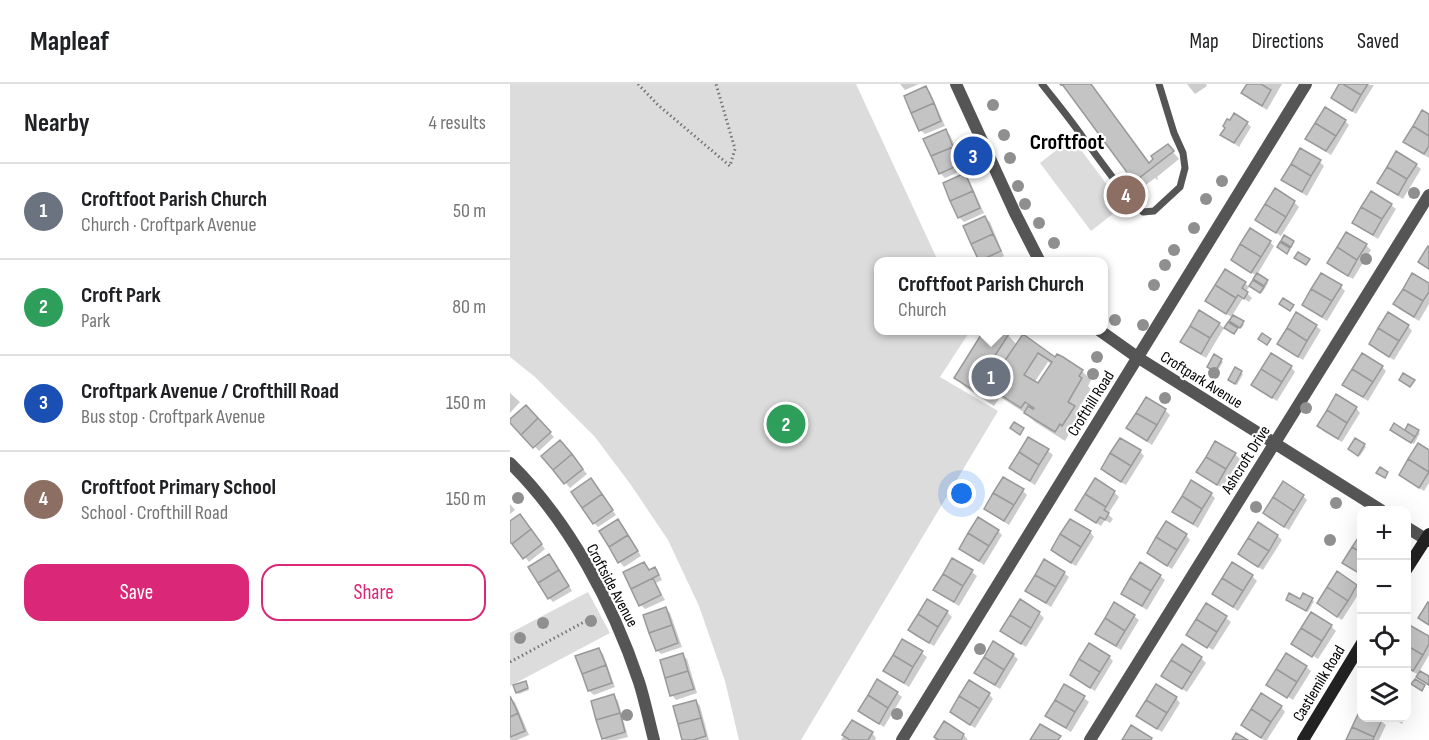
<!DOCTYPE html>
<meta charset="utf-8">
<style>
body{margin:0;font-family:"Sofia Sans Condensed",sans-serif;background:#f6f6f6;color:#202124}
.controls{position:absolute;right:18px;bottom:18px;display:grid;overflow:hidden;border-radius:12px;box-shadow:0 6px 24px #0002}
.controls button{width:54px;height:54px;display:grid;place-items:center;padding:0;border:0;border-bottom:2px solid #e0e0e0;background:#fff;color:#202124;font:30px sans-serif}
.you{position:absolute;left:452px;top:410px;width:21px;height:21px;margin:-15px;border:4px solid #fff;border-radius:50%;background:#1a73e8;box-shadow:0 0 0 9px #1a73e833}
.badge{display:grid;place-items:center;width:39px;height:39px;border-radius:50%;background:#db2777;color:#fff;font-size:20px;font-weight:700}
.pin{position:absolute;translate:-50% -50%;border:3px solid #fff;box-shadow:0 2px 6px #0006}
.popup{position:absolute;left:364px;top:173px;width:234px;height:78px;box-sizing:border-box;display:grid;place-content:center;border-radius:12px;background:#fff;filter:drop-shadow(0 2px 4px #0005);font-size:20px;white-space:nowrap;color:#757577}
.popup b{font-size:22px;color:#202124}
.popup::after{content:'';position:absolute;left:50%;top:100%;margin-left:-12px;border:12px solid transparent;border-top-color:#fff}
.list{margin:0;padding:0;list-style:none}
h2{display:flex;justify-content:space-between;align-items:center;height:78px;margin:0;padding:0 24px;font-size:26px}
h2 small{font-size:20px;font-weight:400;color:#757577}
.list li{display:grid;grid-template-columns:39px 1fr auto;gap:18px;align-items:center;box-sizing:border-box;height:96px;padding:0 24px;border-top:2px solid #e0e0e0}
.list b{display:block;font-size:22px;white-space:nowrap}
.list p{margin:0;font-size:20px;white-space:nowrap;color:#757577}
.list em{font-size:20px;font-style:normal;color:#757577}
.actions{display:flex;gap:12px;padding:18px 24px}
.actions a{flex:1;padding:14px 0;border:2px solid #db2777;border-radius:18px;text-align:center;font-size:21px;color:#db2777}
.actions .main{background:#db2777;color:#fff}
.icon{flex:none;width:33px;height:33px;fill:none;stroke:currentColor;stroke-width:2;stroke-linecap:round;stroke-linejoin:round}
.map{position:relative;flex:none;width:919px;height:656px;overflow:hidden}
header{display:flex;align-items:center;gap:36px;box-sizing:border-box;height:84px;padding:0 30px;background:#fff;border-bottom:2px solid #e0e0e0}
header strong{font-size:28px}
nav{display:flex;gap:33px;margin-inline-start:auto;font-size:21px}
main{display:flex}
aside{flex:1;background:#fff}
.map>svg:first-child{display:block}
.green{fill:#dcdcdc}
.shadow{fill:#0003;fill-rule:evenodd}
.building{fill:#c4c4c4;stroke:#999;stroke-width:1.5;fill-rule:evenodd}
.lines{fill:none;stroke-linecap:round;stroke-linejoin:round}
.path{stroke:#777;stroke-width:3;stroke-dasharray:1.5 3;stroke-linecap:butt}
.lane{stroke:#555;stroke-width:7}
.street{stroke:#555;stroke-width:12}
.secondary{stroke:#222;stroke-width:12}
.tree{fill:#8f8f8f}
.labels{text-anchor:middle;stroke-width:4.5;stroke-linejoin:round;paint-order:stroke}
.street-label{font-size:16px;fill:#000;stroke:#fff}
.district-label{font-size:22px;font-weight:bold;fill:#000;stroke:#fff}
</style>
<header>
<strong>Mapleaf</strong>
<nav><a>Map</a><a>Directions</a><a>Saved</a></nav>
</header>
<main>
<aside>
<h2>Nearby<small>4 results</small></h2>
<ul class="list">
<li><span class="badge" style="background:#6b7280">1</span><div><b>Croftfoot Parish Church</b><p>Church · Croftpark Avenue</p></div><em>50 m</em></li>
<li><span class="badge" style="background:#2e9e5b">2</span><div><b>Croft Park</b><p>Park</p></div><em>80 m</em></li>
<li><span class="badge" style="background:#1a4fb4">3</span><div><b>Croftpark Avenue / Crofthill Road</b><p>Bus stop · Croftpark Avenue</p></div><em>150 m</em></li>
<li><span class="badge" style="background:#8d6e63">4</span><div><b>Croftfoot Primary School</b><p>School · Crofthill Road</p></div><em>150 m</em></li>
</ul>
<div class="actions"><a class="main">Save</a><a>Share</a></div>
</aside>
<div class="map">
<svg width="919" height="656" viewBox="0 0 919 656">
<rect width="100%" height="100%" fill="#fff"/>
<path class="green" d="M0,0h346l82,177 -60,1v68l92,1 -30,46 58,34 -197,329h-62l-14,-59 -26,-75 -31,-66 -37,-55 -36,-48 -60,-60 -25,-20z
M562,54l51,68 -32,25 -51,-68z
M78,508l22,41 -100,53v-53z"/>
<path class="shadow" d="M390,0h19l-14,6z
M552,0h29l59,80 18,-18 11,13 -22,18 1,2 -1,1 -2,-2 -13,10 -7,-7 -65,-89z
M677,0h19l1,2 -12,8z
M739,0h33l-15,26 -19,-12 -5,-5z
M831,0l33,1 -18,29 -19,-12 -5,-4z
M416,4l4,4 15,34 -20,8 -5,-4z
M919,32v42l-20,-12 -4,-5z
M835,37l4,4 -18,30 -19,-12 -5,-4z
M737,39l4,4 -12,20 -17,-12z
M435,47l5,4 15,34 -20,9 -5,-5z
M810,78l4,4 -17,30 -20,-12 -4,-5z
M906,81l5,4 -18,30 -20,-12 -4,-4z
M455,91l4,5 15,33 -20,9 -5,-5 -14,-33z
M784,118l5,5 -18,29 -19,-12 -5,-4z
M881,121l5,4 -18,30 -20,-12 -4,-4z
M475,134l5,4 14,34 -12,6h-11l-1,-2z
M837,150l19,11 5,5 -18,29 -20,-11 -4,-5z
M760,158l4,4 -17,29 11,8 -6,10 -11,-7 6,-10 -20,-12 -4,-4z
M735,199l4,4 -3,5 6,6 -3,4 -6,-4 -11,18 12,8 -2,4 -9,-5v-5l-21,-13z
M919,201v19l-10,17 -20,-12 -4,-5z
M831,203l4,4 -18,30 -19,-12 -5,-5z
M709,240l5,4 -18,30 -20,-12 -4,-5z
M806,242l5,4 -18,30 -20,-12 -4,-4z
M898,242l4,5 -18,29 -19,-11 -5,-5z
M498,251l9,10 38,14 27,12 9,9 -3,6 3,3 -14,22 6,6 -11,17 -2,-2 -5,9 -30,-19 -7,-7 -28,-18 -6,9 -29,-19 -9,-9zM538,278l4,2 -14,21 -4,-2z
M705,272l8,6 -6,10 -7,-4z
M781,283l4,5 -18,29 -19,-12 -5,-4z
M872,283l4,4 -18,30 -19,-12 -5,-4z
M726,285l7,5 -6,11 -6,-4z
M0,309l10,9 -10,11z
M636,315l19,11 5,5 -18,30 -19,-12 -5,-5z
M16,323l28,30 -15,14 -29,-30z
M846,324l4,5 -18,29 -19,-11 -4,-5z
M899,342l11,7 -6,11 -20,-13 11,1z
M519,355l19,12 5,4 -18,30 -20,-12 -4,-5z
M706,359l19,11 5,5 -18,29 -19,-11 -5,-5z
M854,361l2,2 -6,9 -8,-5z
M54,363l23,27 -17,14 -27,-32z
M630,367l4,5 -18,29 -19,-11 -5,-5z
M919,368v31l-5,8 -19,-12 -5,-4z
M81,396l25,35 -18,12 -4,-4z
M513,407l4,4 -18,30 -19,-12 -5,-5z
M604,408l5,5 -11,17 5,5 -3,4 -5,-3 -4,6 -19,-12 -5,-4z
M701,410l4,4 -17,30 -20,-12 -4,-4z
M793,412l4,4 -18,30 -20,-12 -4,-5z
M0,420l5,6 -5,4z
M14,437l21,28 -16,13 -19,-23v-16z
M108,437l5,5 18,30 -17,11 -4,-5 -19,-30z
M748,440l20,12 4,4 -19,30 -19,-12 -5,-5z
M488,447l4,4 -18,30 -19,-12 -4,-4z
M580,448l4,5 -18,29 -19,-11 -5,-5z
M676,451l4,5 -18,29 -19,-12 -5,-4z
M39,472l5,4 18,31 -19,11 -4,-4z
M443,476l19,12 5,4 -18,30 -20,-12 -4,-5z
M134,480l6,7 5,-2 4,5 3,6 -6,3 9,17 -20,9 -4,-4z
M554,489l5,4 -18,30 -20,-12 -4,-5z
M650,492l5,4 -18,30 -20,-12 -4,-5z
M742,492l5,5 -19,30 -19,-13 -5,-4z
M847,502l4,4 -19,30 -19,-12 -4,-5z
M802,516l2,1 -6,11 -19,-11z
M510,517l19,12 5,5 -18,29 -19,-12 -5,-4z
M697,521l19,13 5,4 -18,28 -22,-13z
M156,525l4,4 12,34 -21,7 -4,-4z
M437,528l5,5 -18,29 -20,-11 -4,-5z
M802,530l19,12 5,5 -18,28 -22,-14z
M624,532l5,4 -18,30 -20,-12 -4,-4z
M896,553l23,1v17l-10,17 10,6v6l-10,-9 -13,-7z
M393,557l19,12 5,4 -18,30 -20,-12 -4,-5z
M672,562l19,12 5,5 -19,29 -19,-12z
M89,565l4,5 12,33 -21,8 -5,-4z
M172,571l5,4 10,34 -21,7 -4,-5z
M503,571l5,4 -18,30 -20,-12 -4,-5z
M599,573l4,4 -18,30 -19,-12 -4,-4z
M796,583l5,4 -18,29 -22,-14z
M15,598l4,8 -10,4 -2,-2z
M555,602l19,12 5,4 -18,30 -20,-12 -4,-5z
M387,609l5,4 -18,30 -20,-12 -4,-4z
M479,610l4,5 -18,29 -19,-12 -4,-4z
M104,612l4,5 10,36 -12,3h-11l-2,-2z
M0,614l5,4 14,33 -12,5h-7z
M666,614l4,5 -18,29 -20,-12 -4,-4z
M186,617l4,5 9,34h-25z
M771,623l4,5 -18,28h-3l-17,-11 -4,-4z
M852,634h11l8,3 5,4 -7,15h-31z
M882,634h8l4,2 -2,4z
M343,638l19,11 4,5 -1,2h-34z
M434,639l20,12 4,5h-34z"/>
<path class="building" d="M550,0h31l58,79 4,-4 -2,-3 17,-12 6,7 -40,31 -72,-98 -1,1z
M737,0h14l10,6 -9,16 -21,-13z
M829,0h4l18,11 -9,16 -21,-13z
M833,0h25l-7,11z
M416,2l8,17 -23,10 -7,-17z
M424,19l7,18 -22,10 -8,-18z
M815,23l21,13 -10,16 -21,-13z
M912,26l7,4v22l-16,-10z
M724,29l14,9 -14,21 -14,-8 5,-7 -2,-2 4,-7 3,1z
M805,39l21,13 -10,15 -21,-12z
M903,42l16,10v10l-5,8 -21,-12z
M436,45l7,18 -22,9 -8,-17z
M443,63l8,17 -22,10 -8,-18z
M790,64l21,12 -10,16 -20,-12z
M886,67l21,13 -10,15 -20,-12z
M781,80l20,12 -9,16 -21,-12z
M877,83l20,12 -9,16 -21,-12z
M455,89l8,18 -23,10 -7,-18z
M765,104l20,13 -9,16 -21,-13z
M463,107l7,17 -22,10 -8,-17z
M861,107l21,13 -10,15 -21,-12z
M755,120l21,13 -10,16 -21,-13z
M851,123l21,12 -9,16 -21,-12z
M475,132l8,18 -22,10 -8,-18z
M740,144l21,13 -10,16 -21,-13z
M836,148l21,12 -10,16 -20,-13z
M483,150l8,17 -22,10 -8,-17z
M774,151l10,6 -3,6 -10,-6z
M770,158l10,6 -3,6 -10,-7z
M730,160l21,13 -10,16 -20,-13z
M918,162l1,1v22l-11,-7z
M827,163l20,13 -9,16 -21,-13z
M788,168l12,7 -4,6 -12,-7z
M715,185l21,13 -4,6 6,4 -4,7 -6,-4 -2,3 -21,-13z
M747,189l11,7 -4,6 -11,-7z
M811,189l21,12 -10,16 -21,-12z
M902,189l17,10v9l-6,9 -20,-12z
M743,196l11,7 -4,6 -11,-7z
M705,201l21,13 -10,16 -21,-13z
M801,205l21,12 -10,16 -20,-12z
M893,205l20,12 -9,16 -21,-13z
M773,214l11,7 -4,6 -11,-7z
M689,226l21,13 -10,15 -20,-12z
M786,228l21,13 -10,16 -20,-13z
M878,228l21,13 -10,16 -21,-13z
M723,231l11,6 -4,7 -11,-7z
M718,238l10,6 -4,6 -10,-6z
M680,242l20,12 -9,16 -21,-12z
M777,244l20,13 -9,16 -21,-13z
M868,244l21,13 -10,16 -20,-13z
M474,246h19l6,4 -17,26 4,2 2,-4 6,4 19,-28 32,23 2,-3 6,3 20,13 -4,6 3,2 -14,24 7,4 -13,20 -2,-2 -5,8 -31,-19 4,-7 5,3 1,-1 -9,-6 -4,6 -31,-20 -6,9 -30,-19zM528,269l14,9 -14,21 -14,-8z
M752,249l9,6 -4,6 -9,-6z
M761,269l21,13 -10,16 -21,-13z
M852,269l21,13 -10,16 -21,-13z
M704,270l8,5 -7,13 -8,-5z
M725,283l7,4 -7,13 -7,-4z
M751,285l21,13 -10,16 -21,-13z
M842,285l21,13 -10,15 -21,-12z
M893,289l12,7 -5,7 -11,-7z
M826,310l21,13 -10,16 -20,-13z
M636,313l20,12 -9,16 -21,-12z
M16,321l12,13 -17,17 -11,-12v-4z
M817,326l20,13 -9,16 -21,-13z
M626,329l21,12 -10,16 -21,-13z
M28,334l13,14 -18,16 -12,-13z
M504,338l10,6 -4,7 -10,-7z
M884,339l21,14 -4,6 -21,-13z
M898,340l11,6 -4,7 -10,-7z
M518,353l21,12 -10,16 -20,-13z
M610,354l21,12 -10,16 -21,-13z
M845,354l10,6 -7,12 -10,-7z
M50,356l12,14 -19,16 -12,-14z
M705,357l21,12 -10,16 -20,-12z
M908,359l11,7v22l-21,-13z
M509,368l20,13 -9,16 -21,-13z
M600,369l21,13 -10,16 -20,-13z
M62,370l11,15 -19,15 -11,-14z
M696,373l20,12 -9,16 -21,-13z
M898,375l21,13 -10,16 -20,-13z
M870,383l8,5 -3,6 -9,-5z
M493,393l21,12 -10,16 -21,-12z
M81,394l11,16 -20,14 -11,-16z
M585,394l20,13 -9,16 -21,-13z
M681,396l21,13 -10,16 -20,-13z
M773,397l21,14 -10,16 -21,-14z
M483,409l21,12 -10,16 -20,-12z
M92,410l11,16 -20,14 -11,-16z
M575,410l21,13 -2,3 5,3 -4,7 -5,-3 -4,6 -21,-13z
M672,412l20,13 -9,15 -21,-12z
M763,413l21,14 -10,16 -21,-14z
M10,430l11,15 -19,15 -2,-2v-21z
M468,433l21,13 -10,16 -21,-13z
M108,435l10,16 -19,12 -10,-16z
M560,435l21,12 -10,16 -21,-13z
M656,437l21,13 -10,16 -21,-13z
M748,438l20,13 -9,16 -21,-13z
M21,445l11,15 -19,15 -11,-15z
M852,448v21l-10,-6z
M458,449l21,13 -10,15 -20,-12z
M550,450l21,13 -10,16 -20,-13z
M118,451l10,16 -20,12 -9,-16z
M646,453l21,13 -10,16 -20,-13z
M738,454l21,13 -11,16 -20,-13z
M842,463l10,6v22l-20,-12z
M39,470l10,16 -21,13 -10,-16z
M442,474l21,12 -10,16 -20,-12z
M534,475l21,13 -9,15 -21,-12z
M134,478l5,8 6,-3 4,8 -28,14 -8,-17z
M630,478l21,13 -10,16 -21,-13z
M722,478l21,13 -10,16 -21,-13z
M49,486l10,16 -21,13 -10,-16z
M827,487l20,14 -9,16 -21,-14z
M433,490l20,12 -9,16 -21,-12z
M525,491l21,12 -10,16 -21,-12z
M143,494l8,17 -22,11 -8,-17z
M620,494l21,13 -9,15 -21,-12z
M712,494l21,13 -10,16 -21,-13z
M817,503l21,14 -11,16 -20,-14z
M779,509l11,6 3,-6 10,5 -7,13 -20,-11z
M417,515l21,12 -10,16 -20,-13z
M510,515l20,13 -9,16 -21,-13z
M604,518l21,13 -10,16 -20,-13z
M918,518l1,1v22l-11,-7z
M696,519l21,13 -10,16 -21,-13z
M156,523l6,18 -23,8 -6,-18z
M801,528l21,13 -10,16 -21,-13z
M408,530l20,13 -9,16 -21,-13z
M500,531l21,13 -10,16 -21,-13z
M595,534l20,13 -9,15 -21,-12z
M686,535l21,13 -10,16 -21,-13z
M162,541l6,18 -22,8 -7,-18z
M901,542l18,10v8l-6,11 -17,-10v-11z
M791,544l21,13 -10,16 -21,-13z
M392,555l21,12 -10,16 -20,-12z
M483,557l21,13 -10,16 -20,-13z
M579,559l21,13 -10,16 -21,-13z
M672,560l20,13 -10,16 -21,-13z
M896,561l17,10 -10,16 -7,-4z
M89,564l7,17 -24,9 -7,-18z
M173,569l5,18 -23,7 -5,-18z
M776,569l21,13 -10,16 -21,-13z
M383,571l20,12 -9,16 -21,-12z
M474,573l20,13 -9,15 -21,-12z
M569,575l21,13 -10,16 -20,-13z
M661,576l21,13 -10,16 -21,-13z
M96,581l6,18 -24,8 -6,-17z
M766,585l21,13 -10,16 -21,-13z
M178,587l6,18 -24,7 -5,-18z
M910,587l9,5v9l-13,-8z
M367,595l21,13 -10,16 -20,-13z
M905,595l10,6 -3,6 -11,-7z
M459,596l21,13 -10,16 -21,-13z
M16,597l2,7 -12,5 -3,-8z
M554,600l21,12 -10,16 -20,-12z
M646,600l21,13 -10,16 -21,-13z
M751,609l21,13 -11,16 -20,-13z
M104,610l6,19 -24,7 -5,-19z
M358,611l20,13 -9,16 -21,-13z
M0,612l8,17 -8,4z
M449,612l21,13 -10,16 -20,-13z
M186,616l5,18 -23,6 -5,-18z
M545,616l20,12 -9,16 -21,-12z
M636,616l21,13 -10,16 -21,-13z
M741,625l20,13 -10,16 -20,-13z
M850,626l2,1v7h15l5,2 -8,17 -22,-10z
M8,629l7,18 -15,6v-20z
M110,629l5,19 -23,7 -6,-19z
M191,634l5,18 -13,4h-11l-4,-16z
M342,636l21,12 -5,8h-18l-8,-5z
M434,637l20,13 -3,6h-22l-5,-3z
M530,640l21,12 -3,4h-28z
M621,641l21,13 -1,2h-29z
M842,643l22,10 -1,3h-27z
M726,649l12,7h-16z"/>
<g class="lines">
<path class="path" d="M128,0l20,21 72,61 5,-17 -19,-65
M0,578l87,-47"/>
<path class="lane" d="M532,0c14,18 29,36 42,55 19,25 36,51 59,73l11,-1 26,-24 5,-19 -2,-15 -9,-20 -15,-49"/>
<path class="street" d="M446,0l59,129 25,49
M589,246l38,27 244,153
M0,379c59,58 103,141 129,219 6,19 10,39 15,58
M896,443l23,14
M392,656l404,-656
M580,656l339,-545"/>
<path class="secondary" d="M896,486l23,-36
M793,656l59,-97"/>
</g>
<g class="tree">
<circle cx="483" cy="21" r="6"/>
<circle cx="494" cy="51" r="6"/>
<circle cx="500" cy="74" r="6"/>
<circle cx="712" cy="97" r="6"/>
<circle cx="508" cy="102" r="6"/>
<circle cx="904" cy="109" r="6"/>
<circle cx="696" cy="115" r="6"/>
<circle cx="515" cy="120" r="6"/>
<circle cx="529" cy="139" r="6"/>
<circle cx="684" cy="144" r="6"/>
<circle cx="544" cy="159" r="6"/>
<circle cx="664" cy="166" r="6"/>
<circle cx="856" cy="175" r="6"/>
<circle cx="655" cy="181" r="6"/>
<circle cx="644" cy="201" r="6"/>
<circle cx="605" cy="236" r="6"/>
<circle cx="633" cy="241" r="6"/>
<circle cx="587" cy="273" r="6"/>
<circle cx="704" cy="289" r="6"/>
<circle cx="583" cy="290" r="6"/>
<circle cx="655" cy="314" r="6"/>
<circle cx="796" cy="324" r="6"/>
<circle cx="8" cy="414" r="6"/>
<circle cx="826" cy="419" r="6"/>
<circle cx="746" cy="423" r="6"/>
<circle cx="820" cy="456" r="6"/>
<circle cx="81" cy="537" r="6"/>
<circle cx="33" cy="539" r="6"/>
<circle cx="10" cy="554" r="6"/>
<circle cx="470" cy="565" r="6"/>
<circle cx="387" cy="630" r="6"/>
<circle cx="117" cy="631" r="6"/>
</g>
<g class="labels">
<g class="street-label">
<text transform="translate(692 295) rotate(32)" y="6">Croftpark Avenue</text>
<text transform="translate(580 319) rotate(-58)" y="6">Crofthill Road</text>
<text transform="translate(735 375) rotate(-58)" y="6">Ashcroft Drive</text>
<text transform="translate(103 501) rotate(62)" y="6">Croftside Avenue</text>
<text transform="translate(808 599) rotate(-59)" y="6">Castlemilk Road</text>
</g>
<g class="district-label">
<text x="557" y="65">Croftfoot</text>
</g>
</g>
</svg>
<div class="controls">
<button>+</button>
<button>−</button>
<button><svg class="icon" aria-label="locate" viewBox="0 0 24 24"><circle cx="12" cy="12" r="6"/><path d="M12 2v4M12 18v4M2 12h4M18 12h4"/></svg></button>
<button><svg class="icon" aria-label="layers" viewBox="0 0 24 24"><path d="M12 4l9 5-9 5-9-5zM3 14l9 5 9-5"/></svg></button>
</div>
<div class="you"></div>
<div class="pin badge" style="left:481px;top:293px;background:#6b7280">1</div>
<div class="popup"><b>Croftfoot Parish Church</b>Church</div>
<div class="pin badge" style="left:276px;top:340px;background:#2e9e5b">2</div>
<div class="pin badge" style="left:463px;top:72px;background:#1a4fb4">3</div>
<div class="pin badge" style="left:616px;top:111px;background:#8d6e63">4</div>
</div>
</main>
